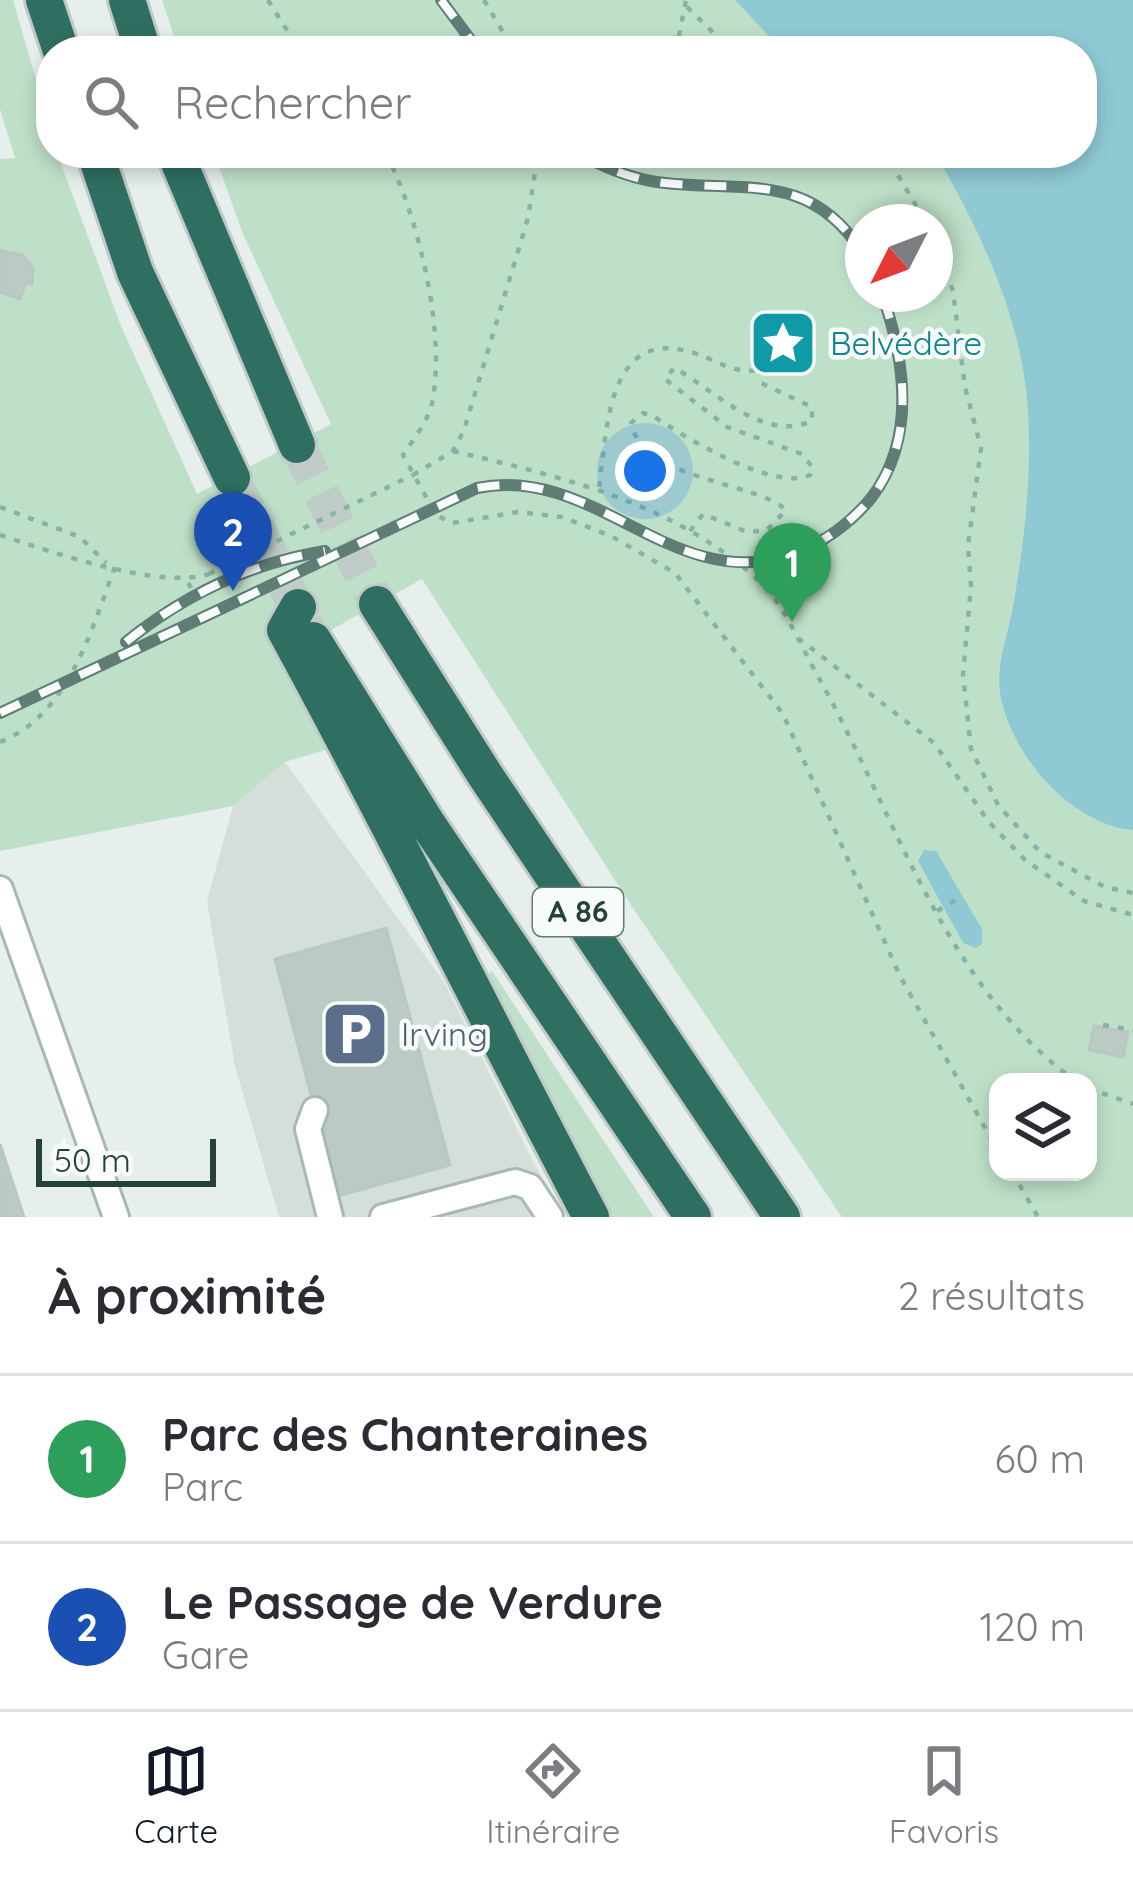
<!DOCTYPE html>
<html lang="fr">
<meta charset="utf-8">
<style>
body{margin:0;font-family:Quicksand,sans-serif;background:#f2f2f3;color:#2b2b33}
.controls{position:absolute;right:36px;bottom:36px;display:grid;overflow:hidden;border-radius:24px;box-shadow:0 6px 18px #0003}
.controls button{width:108px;height:108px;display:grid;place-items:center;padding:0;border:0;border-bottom:3px solid #e1e1e2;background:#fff;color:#2b2b33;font:60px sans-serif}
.compass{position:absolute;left:845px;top:204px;width:108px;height:108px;border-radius:50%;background:#fff;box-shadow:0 6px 18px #0003;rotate:228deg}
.scale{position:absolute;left:36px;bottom:30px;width:180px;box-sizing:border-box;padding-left:12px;border:6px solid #24423a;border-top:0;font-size:33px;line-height:42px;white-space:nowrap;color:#24423a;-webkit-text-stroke:9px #f7fbf9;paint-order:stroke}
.you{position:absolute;left:645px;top:471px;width:42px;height:42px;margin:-30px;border:9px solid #fff;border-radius:50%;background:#1a73e8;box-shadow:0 0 0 18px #1a73e833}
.badge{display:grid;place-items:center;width:78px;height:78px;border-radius:50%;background:#111827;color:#fff;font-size:39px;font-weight:700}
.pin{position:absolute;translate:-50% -99px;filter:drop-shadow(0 3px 6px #0008)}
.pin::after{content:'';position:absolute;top:63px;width:42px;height:36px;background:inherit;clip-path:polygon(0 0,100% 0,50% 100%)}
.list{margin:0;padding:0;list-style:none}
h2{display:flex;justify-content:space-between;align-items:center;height:156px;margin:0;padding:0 48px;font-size:51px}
h2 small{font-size:39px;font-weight:400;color:#7c7c81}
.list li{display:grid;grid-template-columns:78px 1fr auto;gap:36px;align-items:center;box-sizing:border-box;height:168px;padding:0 48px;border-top:3px solid #e1e1e2}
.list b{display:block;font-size:45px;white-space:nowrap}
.list p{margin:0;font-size:39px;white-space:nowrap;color:#7c7c81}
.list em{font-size:39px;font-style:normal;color:#7c7c81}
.icon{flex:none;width:66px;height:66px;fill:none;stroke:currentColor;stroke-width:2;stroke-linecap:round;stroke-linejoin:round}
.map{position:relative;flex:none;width:1133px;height:1217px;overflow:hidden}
.search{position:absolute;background:#fff;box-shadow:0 6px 18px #0003;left:36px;right:36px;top:36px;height:132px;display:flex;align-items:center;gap:30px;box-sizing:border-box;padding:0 42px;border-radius:48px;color:#7c7c81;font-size:45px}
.sheet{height:492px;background:#fff}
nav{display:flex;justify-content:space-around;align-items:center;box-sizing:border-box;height:168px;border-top:3px solid #e1e1e2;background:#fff;font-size:33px;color:#7c7c81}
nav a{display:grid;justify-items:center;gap:6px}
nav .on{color:#111827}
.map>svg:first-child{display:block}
.built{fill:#d4dfda}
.green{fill:#bfe0c8;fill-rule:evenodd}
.water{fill:#8ec9d4}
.building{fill:#bbcac4;stroke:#b8c9c2;stroke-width:3}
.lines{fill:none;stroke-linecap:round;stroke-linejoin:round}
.highway-tunnel{stroke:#bfccc8;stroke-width:36;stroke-dasharray:36 18;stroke-linecap:butt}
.minor-casing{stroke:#a8b8b2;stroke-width:30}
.highway-casing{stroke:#c2cac8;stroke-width:42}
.path{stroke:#86b3a5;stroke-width:4.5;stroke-dasharray:6 9;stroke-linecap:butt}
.minor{stroke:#fff;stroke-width:24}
.highway{stroke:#2f6f62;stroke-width:36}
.rail-casing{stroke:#5f7d75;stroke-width:12}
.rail{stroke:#f7fbf9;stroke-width:8;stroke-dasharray:22;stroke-linecap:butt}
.path-bridge{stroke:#86b3a5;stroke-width:4.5;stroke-dasharray:6 9;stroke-linecap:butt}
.labels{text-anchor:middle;stroke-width:9;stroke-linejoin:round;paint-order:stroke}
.shield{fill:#f7fbf9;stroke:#637a73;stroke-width:3}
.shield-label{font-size:30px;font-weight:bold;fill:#24423a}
.culture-label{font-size:33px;fill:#0d838f;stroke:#f7fbf9;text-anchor:start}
.service-label{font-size:33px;fill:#4e5e75;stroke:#f7fbf9;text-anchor:start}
</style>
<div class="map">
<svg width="1133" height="1217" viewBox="0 0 1133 1217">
<rect width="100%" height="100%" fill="#e6efeb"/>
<path class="built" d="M285,762l159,220 117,235h-282l-44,-151 -28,-165 26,-95z"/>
<path class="green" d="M0,0h13l38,132v21h6l64,173 76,168 134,-70 -88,-190 -29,-81h868v-102h-903l-17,-51h971v1217h-291l-213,-315 -207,-323 -125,70 38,98 -50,15 -52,44 -233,45v-692l15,-1 -15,-49zM863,222h72v72h-72zM998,1082h90v90h-90z
M492,971l162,246h-45l-128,-236z"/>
<path class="water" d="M735,0h398v830c-62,-5 -123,-76 -133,-137 -4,-28 7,-55 12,-81 12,-66 20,-134 16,-202 -6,-92 -47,-178 -93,-257h147v-102h-299z
M924,850l12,1 46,78v15l-6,4 -13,-5 -45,-82z"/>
<path class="building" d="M0,250l23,5 10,13 -1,16 -6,-2 -6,17 -20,-7z
M386,928l64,237 -112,31 -63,-237z
M1094,1026l34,6 -5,25 -34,-7z
M0,1144l24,73h-24z"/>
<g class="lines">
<path class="highway-tunnel" d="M297,445l80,159
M232,478l79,158"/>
<g class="minor-casing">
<path id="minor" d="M0,889l116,328
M315,1110l-7,19 22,88
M383,1217l132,-35 15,5 20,30"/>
</g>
<g class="highway-casing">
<path id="highway" d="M44,0l17,51
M127,0l16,51
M95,153l40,119 97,206
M175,153l122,292
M377,604l108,171 297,442
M298,607l-13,23c106,194 203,392 306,587
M313,640l114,183 266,394"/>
</g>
<path class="path" d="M268,0l32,51
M484,0l30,51
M687,7l45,44
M676,51l10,-51
M386,153c32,64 59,174 47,245 -3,21 -18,39 -30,57l33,60 16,8 66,-11 44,5 49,19 64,37 108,141 117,262 98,175
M862,153l28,9 36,60
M935,243l18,48 12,96 16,61 -13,98 3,40 -8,88 8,75 27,56 42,47 65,35 28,6
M453,451c108,26 220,51 305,129 27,25 44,69 62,100 76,136 125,308 257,402
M413,475l40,-24 11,-21 64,-212 10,-65
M599,487c8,-53 7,-157 88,-136 26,6 45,24 73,19
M0,507l80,30 26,26
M690,531l13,-17 44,18 20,-2 19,-20c-31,-29 -143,-29 -155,-87l12,-10 10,3c32,21 120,76 157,59l3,-7 -11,-14 -75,-27 -62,-48 9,-11c40,21 88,75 138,53v-14l-51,-24 -1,-13 25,-31
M0,535c52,17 160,55 209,39
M188,583l10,15
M798,638l136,105 54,78 37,39 59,41 49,14
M0,742c69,-27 91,-112 115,-175
M937,911l26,-15
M1103,1025l30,5
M1088,1088l45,16
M1012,1172l26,45"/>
<use href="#minor" class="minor"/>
<use href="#highway" class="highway"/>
<g class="rail-casing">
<path id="rail" d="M441,0l38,51
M578,153c27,15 56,27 87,30 81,9 145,-12 198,70
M126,642c58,-47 125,-79 199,-91
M0,713l477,-225c118,-24 195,106 313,67 32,-11 61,-32 82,-58 45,-60 33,-137 10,-203"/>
</g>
<use href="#rail" class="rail"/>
<path class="path-bridge" d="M209,574l204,-99"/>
</g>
<defs>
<g id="sight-square" transform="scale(3.45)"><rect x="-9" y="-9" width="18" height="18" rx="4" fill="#0f9aa8" stroke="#f7fbf9"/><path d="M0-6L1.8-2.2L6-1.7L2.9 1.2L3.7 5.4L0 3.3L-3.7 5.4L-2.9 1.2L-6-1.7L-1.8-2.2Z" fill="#fff"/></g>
<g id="parking-square" transform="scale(3.45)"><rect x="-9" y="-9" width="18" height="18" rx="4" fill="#5c6f8a" stroke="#f7fbf9"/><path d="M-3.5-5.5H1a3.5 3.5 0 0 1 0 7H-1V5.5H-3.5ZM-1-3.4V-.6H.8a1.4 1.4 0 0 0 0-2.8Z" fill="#fff"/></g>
</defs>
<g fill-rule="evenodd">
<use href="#sight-square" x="783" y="343"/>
<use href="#parking-square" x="355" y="1034"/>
</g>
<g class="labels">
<rect class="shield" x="533" y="888" width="90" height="48" rx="9"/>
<g class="shield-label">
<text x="578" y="922">A 86</text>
</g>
<g class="culture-label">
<text x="830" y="355">Belvédère</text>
</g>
<g class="service-label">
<text x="401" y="1046">Irving</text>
</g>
</g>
</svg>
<div class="controls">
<button><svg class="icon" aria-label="layers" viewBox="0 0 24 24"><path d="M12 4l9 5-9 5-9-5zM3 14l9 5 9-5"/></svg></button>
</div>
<svg class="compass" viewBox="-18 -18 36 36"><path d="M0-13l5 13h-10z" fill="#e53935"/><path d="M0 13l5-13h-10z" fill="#7c7c81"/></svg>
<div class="scale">50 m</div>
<div class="you"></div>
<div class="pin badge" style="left:792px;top:622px;background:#2e9e5b">1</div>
<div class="pin badge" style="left:233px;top:591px;background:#1a4fb4">2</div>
<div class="search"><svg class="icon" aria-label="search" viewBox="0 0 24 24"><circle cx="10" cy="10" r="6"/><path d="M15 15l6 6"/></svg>Rechercher</div>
</div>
<section class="sheet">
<h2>À proximité<small>2 résultats</small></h2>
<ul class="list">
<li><span class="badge" style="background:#2e9e5b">1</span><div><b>Parc des Chanteraines</b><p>Parc</p></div><em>60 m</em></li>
<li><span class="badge" style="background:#1a4fb4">2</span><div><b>Le Passage de Verdure</b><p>Gare</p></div><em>120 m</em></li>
</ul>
</section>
<nav>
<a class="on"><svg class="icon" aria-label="map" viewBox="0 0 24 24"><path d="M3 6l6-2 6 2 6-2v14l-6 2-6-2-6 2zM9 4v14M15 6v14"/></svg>Carte</a>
<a><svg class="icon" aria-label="directions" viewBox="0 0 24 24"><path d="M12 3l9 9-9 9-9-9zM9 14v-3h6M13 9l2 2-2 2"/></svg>Itinéraire</a>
<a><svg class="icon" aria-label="saved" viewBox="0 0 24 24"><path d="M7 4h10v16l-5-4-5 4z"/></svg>Favoris</a>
</nav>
